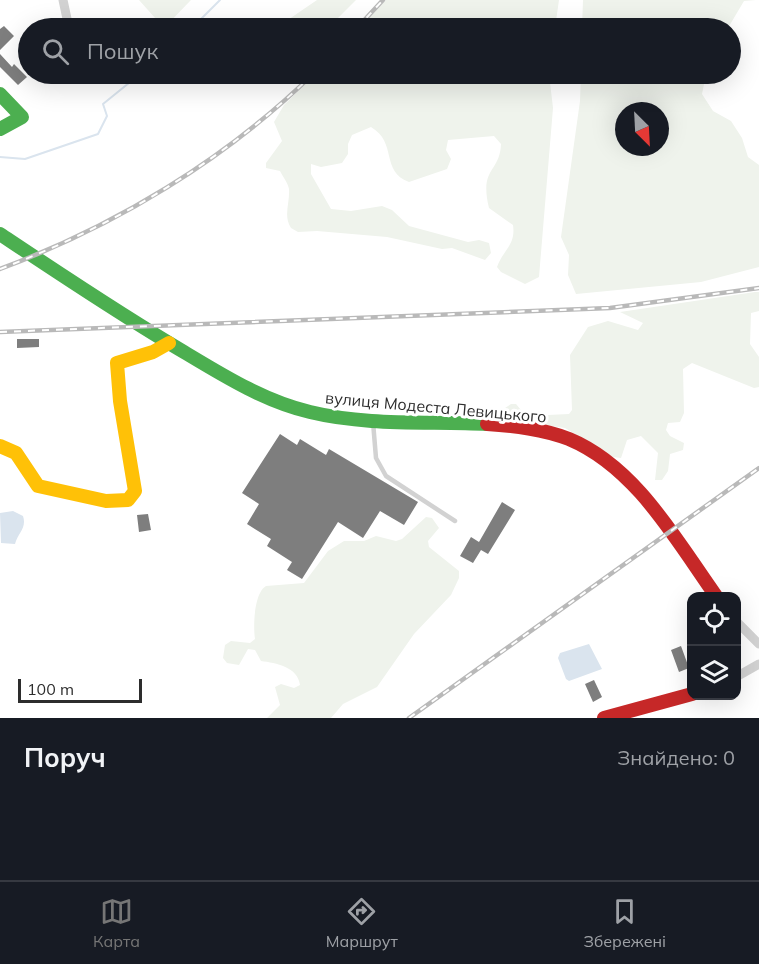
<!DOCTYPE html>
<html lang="uk">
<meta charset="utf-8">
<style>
body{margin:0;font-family:Mulish,sans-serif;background:#242831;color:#f1f3f6}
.controls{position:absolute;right:18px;bottom:18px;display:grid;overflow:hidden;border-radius:12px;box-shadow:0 6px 24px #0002}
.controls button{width:54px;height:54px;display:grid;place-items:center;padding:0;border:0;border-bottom:2px solid #363941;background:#171b24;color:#f1f3f6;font:30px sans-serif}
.compass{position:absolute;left:615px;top:102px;width:54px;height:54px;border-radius:50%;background:#171b24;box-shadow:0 6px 24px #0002;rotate:156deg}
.scale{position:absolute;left:18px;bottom:15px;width:124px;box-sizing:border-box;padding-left:6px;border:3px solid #2d2d2d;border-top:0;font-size:16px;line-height:21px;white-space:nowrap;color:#2d2d2d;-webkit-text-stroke:4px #fff;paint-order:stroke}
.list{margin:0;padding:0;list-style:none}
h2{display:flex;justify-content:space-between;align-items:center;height:78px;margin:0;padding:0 24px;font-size:26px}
h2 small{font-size:20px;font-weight:400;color:#9ea1a6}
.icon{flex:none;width:33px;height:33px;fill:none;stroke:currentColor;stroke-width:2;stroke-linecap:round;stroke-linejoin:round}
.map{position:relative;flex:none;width:759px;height:718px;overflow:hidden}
.search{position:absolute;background:#171b24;box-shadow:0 6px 24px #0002;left:18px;right:18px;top:18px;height:66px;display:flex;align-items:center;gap:15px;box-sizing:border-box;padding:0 21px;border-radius:33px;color:#9ea1a6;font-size:22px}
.sheet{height:162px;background:#171b24}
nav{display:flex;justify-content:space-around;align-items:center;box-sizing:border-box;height:84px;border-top:2px solid #363941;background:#171b24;font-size:16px;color:#9ea1a6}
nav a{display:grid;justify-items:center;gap:3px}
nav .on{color:#767676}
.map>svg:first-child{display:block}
.green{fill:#eff3ec;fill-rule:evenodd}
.water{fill:#dae4ee}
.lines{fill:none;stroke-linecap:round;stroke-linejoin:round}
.stream{stroke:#dae4ee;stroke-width:2}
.building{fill:#7e7e7e}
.lane{stroke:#d2d2d2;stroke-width:4.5}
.street{stroke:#d2d2d2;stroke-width:9}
.fast{stroke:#4caf50;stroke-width:14}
.slow{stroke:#ffc107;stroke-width:14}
.jam{stroke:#c62828;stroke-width:14}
.rail-casing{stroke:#b9b9b9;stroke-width:4.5}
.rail{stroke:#fff;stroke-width:2;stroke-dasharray:7;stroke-linecap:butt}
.labels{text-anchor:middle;stroke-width:6;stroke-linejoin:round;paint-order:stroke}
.street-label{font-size:16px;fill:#2d2d2d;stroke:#fff}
</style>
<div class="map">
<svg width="759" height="718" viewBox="0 0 759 718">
<rect width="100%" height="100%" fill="#fff"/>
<path class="green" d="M139,0h52l-27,28z
M317,0h39l-28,28h-52z
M386,0h173l-4,28h-195z
M583,0h173l-12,1 -16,27h-146z
M316,74h233l4,34 -14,169 -14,7 -24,-12 -4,-5c6,-17 19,-22 16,-42l-24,-17c-10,-41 11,-35 12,-64l-7,-8 -46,4 -2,10 5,9 -4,10 -38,13c-29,-11 -11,-39 -38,-55l-19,8 -4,9v10l-6,9 -21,4 -10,-3v10l20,35 20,2 31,-5 10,4 17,16 59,16 11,-2 10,3 2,10 -6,7 -33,-12 -10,1 -55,-12 -70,-6 -19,1 -7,-4c-8,-12 -1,-25 -2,-39 -1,-6 -6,-12 -9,-18l-14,-3v-5l16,-22 -8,-19 10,-17z
M581,74h125l-4,20 11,17 18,10 11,17 6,19 11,8v102l-58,15 -125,12 -8,-19 1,-20 -8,-18 19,-136zM624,111h36v36h-36z
M755,292h4v19l-8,2 -1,31 9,13v30l-5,1 -62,-25 -9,6 1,44 -4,9 -12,1 -2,7 4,6 14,7 -1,7 -13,4 -2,17 -6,9h-7l3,-27 -17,-17 -14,4 -6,18 -8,-1 -48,-29 -53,-8 -7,-6v-6l6,-4h5l10,12 43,-2 3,-4 -2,-55 18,-28 20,-6 30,9 5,-7 -23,-11z
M426,517l6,1 7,10 -11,13 1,6 30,24v7l-8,17 -37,39 -37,53 -34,17 -12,14h-64l13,-13 -5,-18 6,-3 13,4 6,-3c-2,-18 -24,-22 -39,-24l-6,-11 -7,-1 -9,16 -12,-2 -4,-5 2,-13 6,-4 19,2 5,-4c-2,-13 -1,-46 11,-53l38,-3 24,-32 16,-10h20l12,-5 20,5 6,-2z"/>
<path class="water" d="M13,511l10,5c4,12 -5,17 -8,28l-14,-1 -1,-30z
M589,644l13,25 -33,12 -3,-2 -8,-21 2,-5z"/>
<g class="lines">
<path class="stream" d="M192,28l28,-28
M0,157l25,2 73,-25 9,-18 -4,-12 37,-30"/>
</g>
<path class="building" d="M4,26l10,10 -14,14v-21z
M0,54l12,13 2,-3 13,13 -9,8 -18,-18z
M17,339h22v8l-22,1z
M280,434l17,11 3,-6 26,16 3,-6 89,53 -14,23 -24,-14 -17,27 -25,-16 -36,57 -15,-9 5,-8 -25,-16 4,-7 -24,-15 12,-20 -17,-11z
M502,502l13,8 -27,44 -7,-4 -8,13 -13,-7 11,-19 8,5z
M148,514l3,16 -12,2 -2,-17z
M681,646l8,22 -10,4 -8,-22z
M594,680l8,17 -9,5 -8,-18z"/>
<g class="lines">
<path class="lane" d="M373,422l3,36 10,18 69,45"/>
<path class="street" d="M63,0l6,28
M95,74l1,1
M736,621l23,23
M736,677l23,-13"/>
<path class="fast" d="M0,94l22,23 -22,12
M0,234c60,40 121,81 184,118 40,24 80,49 126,60 57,14 119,9 177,12"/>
<path class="slow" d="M0,446l16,7 22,33 68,15 22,-1 7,-9 -15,-90 -3,-38 36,-11 16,-9"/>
<path class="jam" d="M487,424c28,2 56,5 82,15 67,28 107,101 147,157
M604,718l88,-24"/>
<g class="rail-casing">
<path id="rail" d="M357,28l26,-28
M0,269c115,-43 225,-109 313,-195
M0,332l610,-24 149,-20
M409,718l350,-250"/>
</g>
<use href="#rail" class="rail"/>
</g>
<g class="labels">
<g class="street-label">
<text transform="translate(436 407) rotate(5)" y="6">вулиця Модеста Левицького</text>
</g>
</g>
</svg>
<div class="controls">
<button><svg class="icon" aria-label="locate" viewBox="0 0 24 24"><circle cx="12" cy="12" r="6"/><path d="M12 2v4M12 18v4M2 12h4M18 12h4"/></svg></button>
<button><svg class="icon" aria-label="layers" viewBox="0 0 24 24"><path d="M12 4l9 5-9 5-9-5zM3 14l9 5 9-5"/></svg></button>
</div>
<svg class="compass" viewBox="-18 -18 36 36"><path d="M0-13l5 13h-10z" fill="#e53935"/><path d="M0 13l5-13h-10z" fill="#9ea1a6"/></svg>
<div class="scale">100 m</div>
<div class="search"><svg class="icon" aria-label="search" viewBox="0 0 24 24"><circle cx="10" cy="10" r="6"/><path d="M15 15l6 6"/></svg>Пошук</div>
</div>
<section class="sheet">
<h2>Поруч<small>Знайдено: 0</small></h2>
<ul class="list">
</ul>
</section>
<nav>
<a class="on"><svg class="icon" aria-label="map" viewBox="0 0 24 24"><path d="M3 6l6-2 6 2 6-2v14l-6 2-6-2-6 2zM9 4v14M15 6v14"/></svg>Карта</a>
<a><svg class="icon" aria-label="directions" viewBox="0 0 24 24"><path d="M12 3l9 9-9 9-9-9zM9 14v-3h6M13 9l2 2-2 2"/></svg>Маршрут</a>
<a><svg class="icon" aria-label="saved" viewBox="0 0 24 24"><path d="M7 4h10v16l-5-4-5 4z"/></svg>Збережені</a>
</nav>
